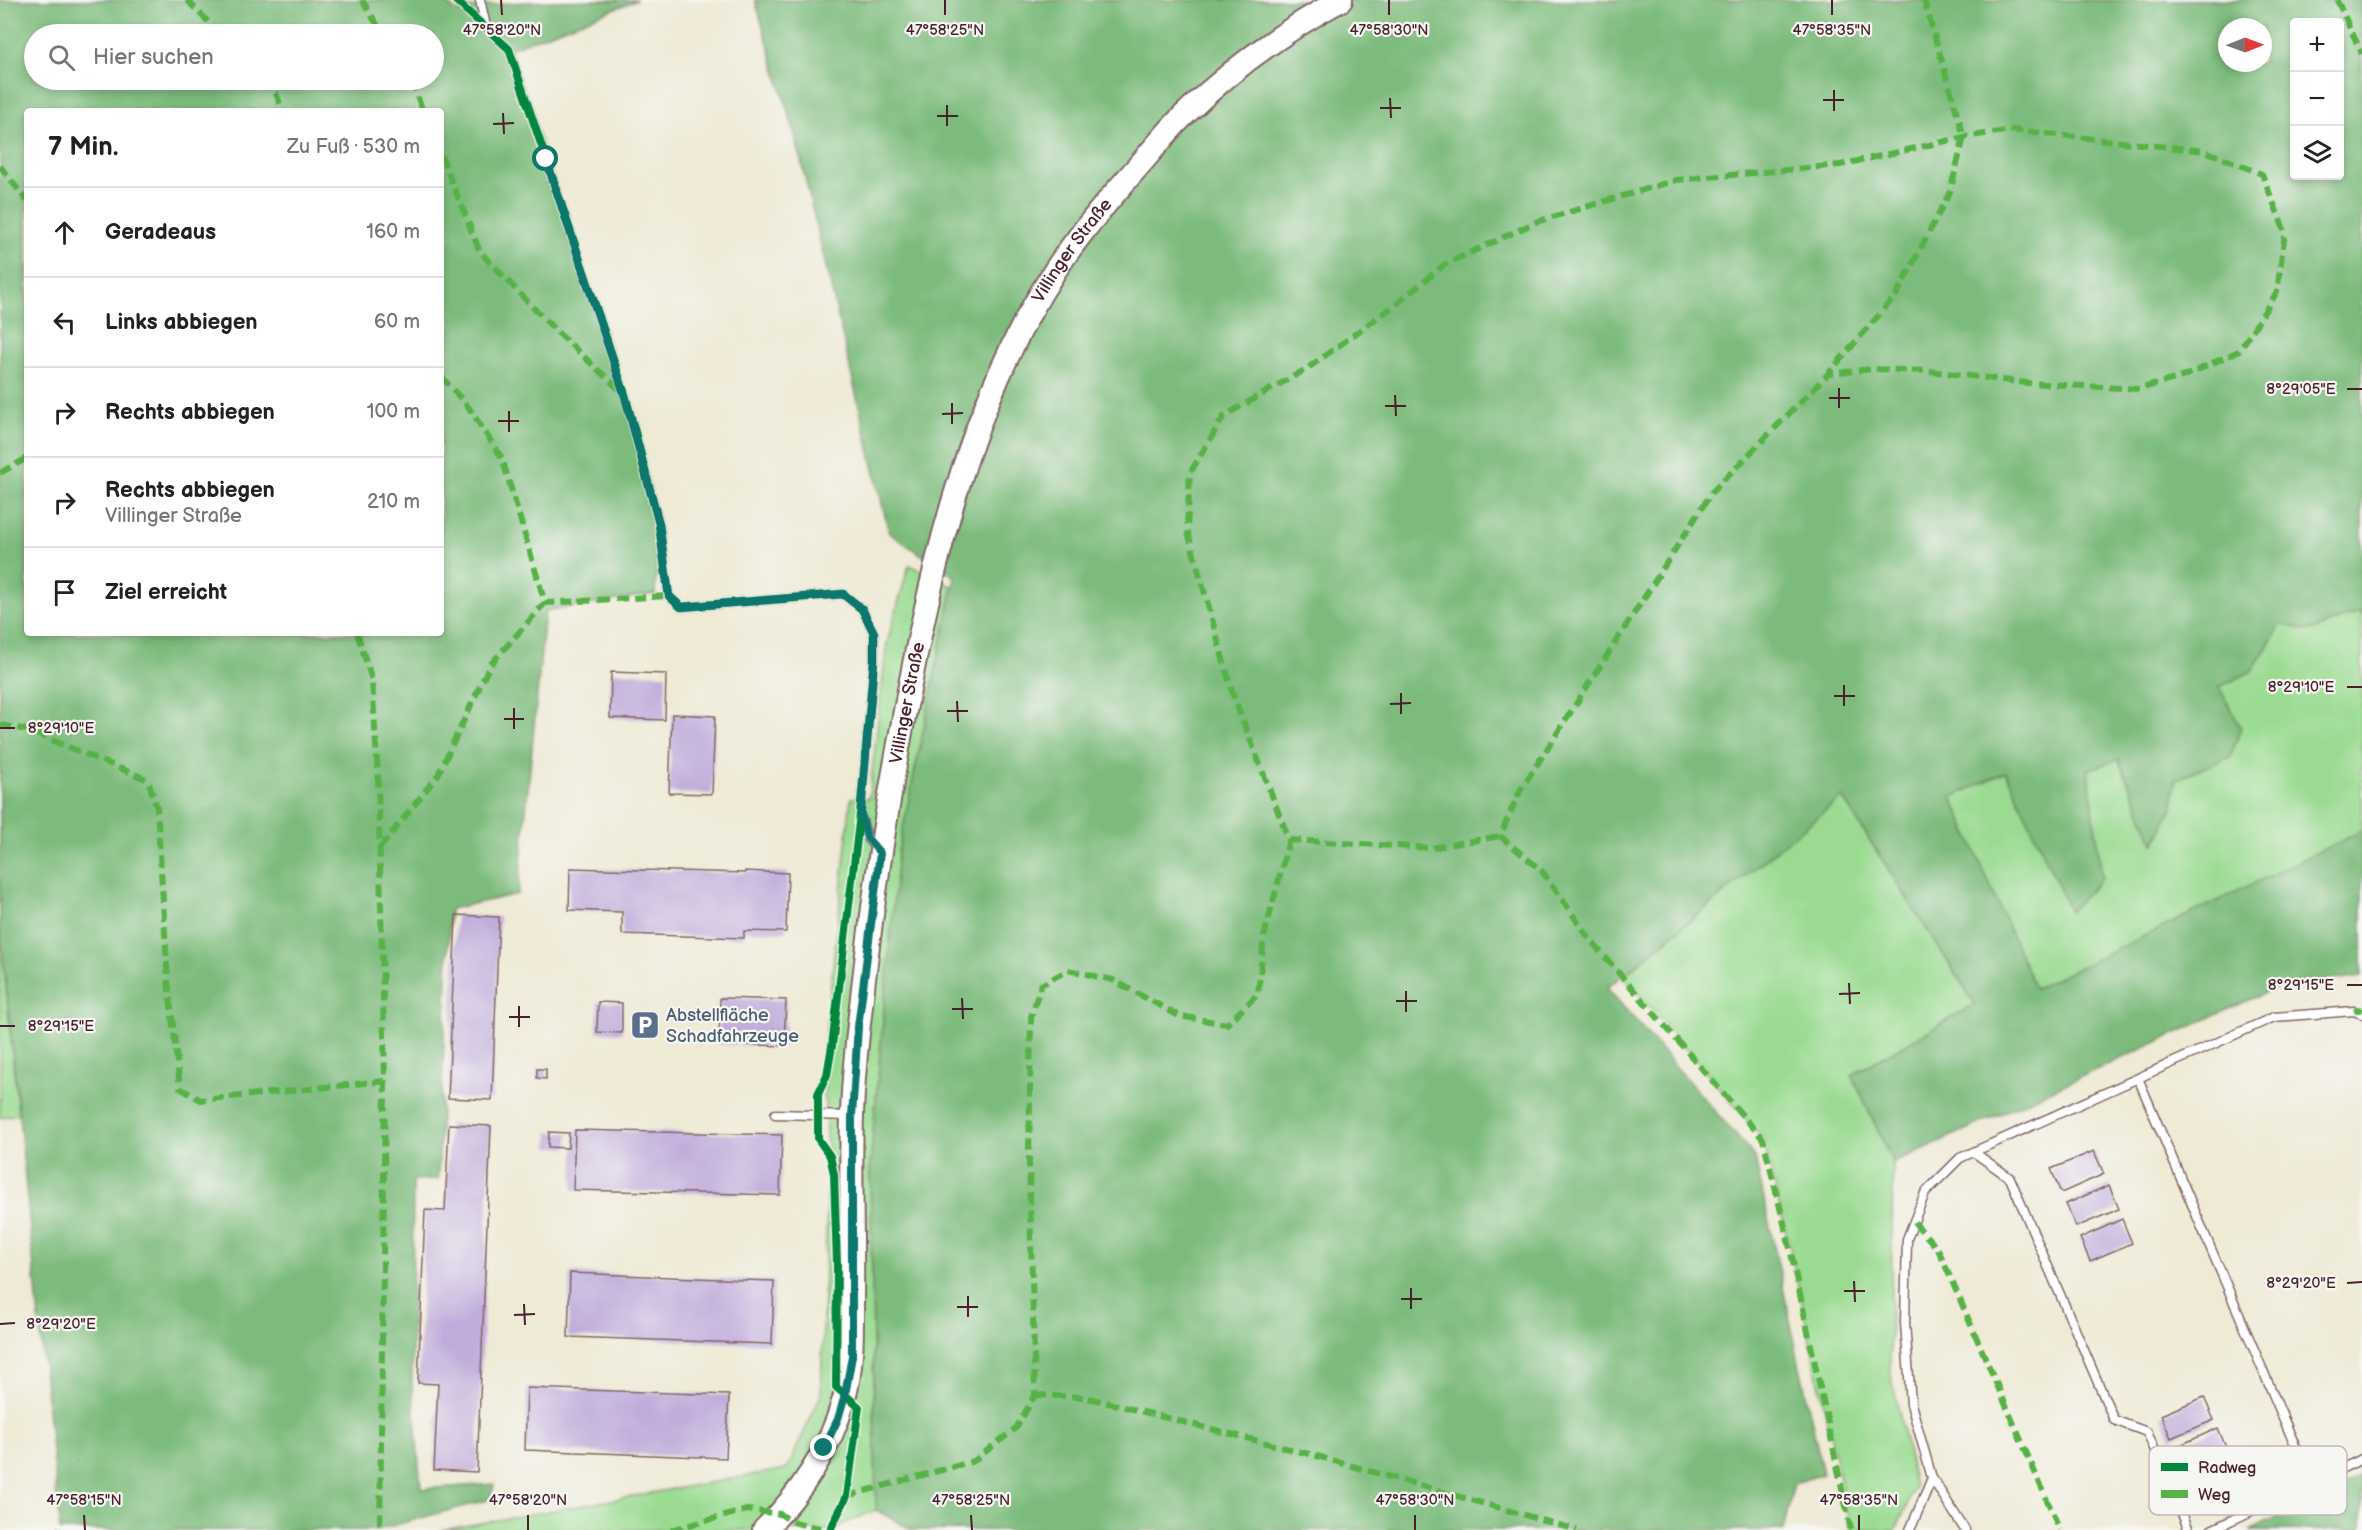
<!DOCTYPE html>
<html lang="de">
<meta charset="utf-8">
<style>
body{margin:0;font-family:"Balsamiq Sans",sans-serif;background:#f2f2f2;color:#222}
.controls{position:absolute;right:18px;top:18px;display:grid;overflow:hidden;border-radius:6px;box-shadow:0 3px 9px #0003}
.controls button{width:54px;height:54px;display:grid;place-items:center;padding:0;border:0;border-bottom:2px solid #e0e0e0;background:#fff;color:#222;font:30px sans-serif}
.compass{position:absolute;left:2218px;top:18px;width:54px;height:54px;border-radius:50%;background:#fff;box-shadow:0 3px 9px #0003;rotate:89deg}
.stop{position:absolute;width:18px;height:18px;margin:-14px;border:4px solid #0f766e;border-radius:50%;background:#fff}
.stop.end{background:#0f766e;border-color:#fff;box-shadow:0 2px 6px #0008}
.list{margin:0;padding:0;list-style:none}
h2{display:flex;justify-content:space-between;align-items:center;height:78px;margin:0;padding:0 24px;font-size:26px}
h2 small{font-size:20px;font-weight:400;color:#767676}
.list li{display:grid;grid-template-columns:39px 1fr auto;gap:18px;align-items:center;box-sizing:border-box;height:90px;padding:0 24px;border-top:2px solid #e0e0e0}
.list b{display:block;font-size:22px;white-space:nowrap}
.list p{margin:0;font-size:20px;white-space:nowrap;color:#767676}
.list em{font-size:20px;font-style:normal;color:#767676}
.icon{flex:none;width:33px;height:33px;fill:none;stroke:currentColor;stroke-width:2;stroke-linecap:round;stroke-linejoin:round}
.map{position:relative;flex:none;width:2362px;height:1530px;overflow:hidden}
.search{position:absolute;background:#fff;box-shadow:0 3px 9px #0003;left:24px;top:24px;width:420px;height:66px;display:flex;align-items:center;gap:15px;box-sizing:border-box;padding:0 21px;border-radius:33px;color:#767676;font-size:22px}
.panel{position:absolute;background:#fff;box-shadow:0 3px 9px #0003;left:24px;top:108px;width:420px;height:528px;border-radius:6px}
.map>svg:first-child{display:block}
.green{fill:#9adb91;stroke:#727d5e;stroke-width:1.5}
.forest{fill:#7bbb7b;stroke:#626d53;stroke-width:1.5;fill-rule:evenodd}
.building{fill:#c1addb}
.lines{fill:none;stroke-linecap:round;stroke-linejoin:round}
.lane-casing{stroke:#836666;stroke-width:11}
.secondary-casing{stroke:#836666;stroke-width:26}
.lane{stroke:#fff;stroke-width:8}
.secondary{stroke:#fff;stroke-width:22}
.quiet{stroke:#57b146;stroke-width:6;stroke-dasharray:12 6;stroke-linecap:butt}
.cycleway-casing{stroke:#f6f6f2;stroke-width:11}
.cycleway{stroke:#00873e;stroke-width:8}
.route{stroke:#0f766e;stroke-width:8}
.ticks{fill:none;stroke:#4a1f2b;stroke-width:2}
.labels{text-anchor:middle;stroke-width:4.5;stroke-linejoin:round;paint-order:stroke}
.street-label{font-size:18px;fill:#4a1f2b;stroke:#f6f6f2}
.service-label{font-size:18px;fill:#4e5e75;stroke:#f6f6f2;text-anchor:start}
.key{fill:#f6f6f2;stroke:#c2b6b6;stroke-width:1.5}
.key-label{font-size:16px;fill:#4a1f2b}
.ticks-label{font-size:15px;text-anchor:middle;fill:#4a1f2b;stroke:#f6f6f2;stroke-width:4.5;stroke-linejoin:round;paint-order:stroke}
</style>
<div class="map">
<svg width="2362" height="1530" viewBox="0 0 2362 1530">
<rect width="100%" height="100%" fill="#f6f6f2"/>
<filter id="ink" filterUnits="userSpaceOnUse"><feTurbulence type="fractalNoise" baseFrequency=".0167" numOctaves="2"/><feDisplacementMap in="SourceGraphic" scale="12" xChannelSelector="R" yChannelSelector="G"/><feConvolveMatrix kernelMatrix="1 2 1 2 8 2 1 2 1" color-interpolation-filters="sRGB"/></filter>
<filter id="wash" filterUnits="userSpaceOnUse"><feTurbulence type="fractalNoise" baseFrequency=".008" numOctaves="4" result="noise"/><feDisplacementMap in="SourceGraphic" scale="24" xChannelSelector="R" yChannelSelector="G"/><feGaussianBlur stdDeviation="1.35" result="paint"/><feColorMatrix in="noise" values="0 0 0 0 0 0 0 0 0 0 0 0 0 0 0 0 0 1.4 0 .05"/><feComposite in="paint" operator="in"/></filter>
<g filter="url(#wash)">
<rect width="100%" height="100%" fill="#eeead5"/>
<path class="green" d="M909,565l44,22 -55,265 -28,314 6,344 -46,20h-389l346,-61 34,-74 7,-220 -5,-115 28,-262h18l18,-155z
M2359,612l3,2v217l-327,158 -84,-192 55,-26 64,140 32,-33 -14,-108 30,-11 37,85 18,-38 2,-26 55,-23 11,-29 -23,-41 34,-16 29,-47 29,7z
M1842,797l133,207 -123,71 41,88 -3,207 25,117 -19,43h-45l-62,-286 -26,-105 -140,-163z
M0,925l18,189 -18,4z"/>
<path class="forest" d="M0,0h441l17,12c25,-12 142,-12 179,-12l-128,49 116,345 34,130 -4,70 -110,17 -27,283 -68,15 -12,270 -25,1 -1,203 9,106 73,-5 -3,15 -114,31h-317l-60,-605zM34,34h400v46h-400zM27,111h414v522h-414z
M755,0h1607v614l-3,-2 -49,19 -29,-7 -29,47 -33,16 22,41 -11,29 -55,23 -2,26 -19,38 -35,-85 -31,11 14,108 -32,33 -64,-139 -54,25 83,192 327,-158v145l-85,11 -384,176 -41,-88 123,-71 -133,-207 -235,191 148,169 68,317 -29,9 -11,47h-871l-36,-20 -6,-344 28,-314 57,-275 -66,-44 -94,-398zM2294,22h46v154h-46zM2227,27h36v36h-36z
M2362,1475v55h-112z"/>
<g id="blocks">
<path class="building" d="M611,672l55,2 -1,46 -55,-2z
M672,714l43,2 -3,78 -43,-1z
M570,868l175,5v-2l43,2 -2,59 -42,-1v7l-122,-4v-22l-53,-2z
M456,915l43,2 -7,183 -44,-2z
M720,998l66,2 -2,46 -65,-2z
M598,1002l24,1v30l-25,-1z
M537,1069h9v10l-9,-1z
M449,1124l42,2 -14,346 -43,-2 4,-86 -20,-1 7,-173 20,1z
M575,1130l207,5 -2,60 -207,-5z
M549,1132l20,1 -1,15 -20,-1z
M2094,1151l10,23 -43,19 -10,-24z
M2109,1185l10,24 -43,18 -10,-23z
M2122,1219l10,24 -42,18 -10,-23z
M570,1273l204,8 -2,63 -204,-7z
M527,1388l202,7 -3,63 -201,-8z
M2204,1397l10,23 -43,18 -10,-23z
M2218,1428l10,24 -42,18 -10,-23z"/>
</g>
</g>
<g filter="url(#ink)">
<use href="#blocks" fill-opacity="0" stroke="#836666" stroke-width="1.5"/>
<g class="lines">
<g class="lane-casing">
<path id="lane" d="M455,0l54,49 116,345 34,130 10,72 12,11 162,-13 19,15 12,24v27l-14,154 7,24 10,11
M480,0l5,22 -2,2
M2138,1078l173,405
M775,1114l76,2
M1975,1153l35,25 104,242 33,12 42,98
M1932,1478l33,52
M1910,1530l22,-52 -21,-74 -6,-81 2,-84 18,-46 35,-35 314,-141 80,-6 8,3
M2211,1530l151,-71"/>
</g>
<g class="secondary-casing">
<g id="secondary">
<path id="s1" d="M764,1530c36,-35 67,-82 80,-131 9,-33 8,-68 8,-102 1,-61 -2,-121 0,-181 1,-46 7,-92 12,-137 9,-77 20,-154 34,-230 30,-165 65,-337 158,-480 25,-38 56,-73 86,-107 13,-15 26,-31 40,-45 47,-46 101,-86 159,-117"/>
</g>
</g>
<use href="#lane" class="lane"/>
<use href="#secondary" class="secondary"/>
<path class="quiet" d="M187,0l33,34
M362,0l21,34
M2337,0l25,54
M263,80l13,13 7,18
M411,80l12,31
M441,155l39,97 75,78 66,61
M0,166l27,35
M441,376l28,32 33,50 43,145 124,-7
M0,473l27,-15
M357,633l15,47 6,96 7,305 -5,449
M0,725l27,5 121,50 9,28 11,172 12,108 21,12 184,-19
M1289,840l142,8 69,-12
M380,848l58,-73 52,-110 55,-62
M2354,1011l8,-2
M1914,1222l24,27 122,281
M1035,1395l50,2 232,59 260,74
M847,1496l127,-35 43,-34 18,-32 -6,-233 2,-145 10,-32 27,-15 45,10 66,36 48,8 31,-30 6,-57 25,-97 -56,-145 -46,-166 3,-56 34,-57 84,-48 91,-66 45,-37 92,-43 140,-42 164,-15 124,-28 48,-7 193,21 57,23 23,58 -8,60 -38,59 -57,26 -43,12 -111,-6 -99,-12 -57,-2 -44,5
M59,1530l1,-2
M671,1530l76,-20 33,4 11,7 13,4 30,5
M1851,1530l-62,-286 -26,-105 -171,-197 -50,-71 -42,-35 20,-45 192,-299 116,-118 69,-80 53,-102 14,-55 -40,-137"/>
<g class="cycleway-casing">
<path id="cycleway" d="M455,0l54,49 116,345 34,130 10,72 12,11 162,-13 19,15 12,24v27l-14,154 -28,232 -5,29 -9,19v45l12,17 4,18 3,90 -1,123 23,20 -12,89 -17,34"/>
</g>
<use href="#cycleway" class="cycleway"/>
</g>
</g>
<g class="lines" filter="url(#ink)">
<path class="route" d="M546,159l78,235 35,130 10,72 12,11 162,-13 19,15 12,24v27l-13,154 6,24 13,15 -22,174 -6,89v240l-7,39 -7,24 -14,29"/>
</g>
<path class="ticks" d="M501,0l1,15M945,0v15M1389,0v15M1832,0v15M1834,90v21M1390,98l1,20M1823,100h21M947,105v21M1380,108h21M503,113l1,21M937,116h21M493,124l21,-1M1839,388v20M2347,389h15M1395,395l1,21M1829,398h21M952,403v21M1385,406h21M509,411v21M942,414l21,-1M498,421h21M1844,685v21M2347,687h15M1401,693v21M1834,696h21M957,701l1,21M1390,704l21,-1M514,708v21M947,711h21M504,719h20M0,728h15M1849,983l1,21M2347,985h15M1406,991v21M1839,994l21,-1M962,998l1,21M1396,1001h21M519,1006v21M952,1009h21M509,1017h21M0,1026h15M1854,1281l1,21M2347,1283l15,-1M1411,1288v21M1844,1291h21M968,1296v21M1401,1299h21M524,1304l1,21M957,1307h21M514,1315l21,-1M0,1324l15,-1M84,1515l1,15M528,1515v15M971,1515l1,15M1415,1515v15M1859,1515v15"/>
<defs>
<g id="parking-square" transform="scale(1.5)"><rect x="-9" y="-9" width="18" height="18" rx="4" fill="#5c6f8a" stroke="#f6f6f2"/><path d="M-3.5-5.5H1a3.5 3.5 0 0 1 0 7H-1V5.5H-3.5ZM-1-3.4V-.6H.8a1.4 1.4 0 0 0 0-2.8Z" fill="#fff"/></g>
</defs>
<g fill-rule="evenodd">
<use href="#parking-square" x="645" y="1025"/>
</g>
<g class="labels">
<g class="street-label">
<text dy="6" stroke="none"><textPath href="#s1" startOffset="1342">Villinger Straße</textPath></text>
<text dy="6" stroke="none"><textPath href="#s1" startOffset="856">Villinger Straße</textPath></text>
</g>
<g class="service-label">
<text x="666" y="1021">Abstellfläche<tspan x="666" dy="21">Schadfahrzeuge</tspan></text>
</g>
</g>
<rect x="2149" y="1446" width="198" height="69" rx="9" class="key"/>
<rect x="2161" y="1463" width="27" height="8" fill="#00873e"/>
<rect x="2161" y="1490" width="27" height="8" fill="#57b146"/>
<g class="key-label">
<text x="2198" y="1473">Radweg</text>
<text x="2198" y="1500">Weg</text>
</g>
<g class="ticks-label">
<text x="502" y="35">47°58'20"N</text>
<text x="945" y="35">47°58'25"N</text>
<text x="1389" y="35">47°58'30"N</text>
<text x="1832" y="35">47°58'35"N</text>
<text x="2301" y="394">8°29'05"E</text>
<text x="2301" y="692">8°29'10"E</text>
<text x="61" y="733">8°29'10"E</text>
<text x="2301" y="990">8°29'15"E</text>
<text x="61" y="1031">8°29'15"E</text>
<text x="2301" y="1288">8°29'20"E</text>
<text x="61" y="1329">8°29'20"E</text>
<text x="84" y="1505">47°58'15"N</text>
<text x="528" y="1505">47°58'20"N</text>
<text x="971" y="1505">47°58'25"N</text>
<text x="1415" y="1505">47°58'30"N</text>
<text x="1859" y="1505">47°58'35"N</text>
</g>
</svg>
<div class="controls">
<button>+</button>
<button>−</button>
<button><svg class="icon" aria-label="layers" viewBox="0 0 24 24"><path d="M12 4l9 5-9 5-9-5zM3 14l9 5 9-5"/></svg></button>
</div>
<svg class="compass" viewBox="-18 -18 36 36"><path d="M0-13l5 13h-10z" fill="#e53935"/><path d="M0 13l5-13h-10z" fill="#767676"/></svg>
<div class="stop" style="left:546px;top:159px"></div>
<div class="stop end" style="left:824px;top:1448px"></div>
<div class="search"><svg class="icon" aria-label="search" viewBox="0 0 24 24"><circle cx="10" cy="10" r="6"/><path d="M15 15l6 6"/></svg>Hier suchen</div>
<section class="panel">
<h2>7 Min.<small>Zu Fuß · 530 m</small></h2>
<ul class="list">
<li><svg class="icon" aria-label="ahead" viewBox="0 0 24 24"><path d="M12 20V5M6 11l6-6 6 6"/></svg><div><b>Geradeaus</b></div><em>160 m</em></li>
<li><svg class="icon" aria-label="left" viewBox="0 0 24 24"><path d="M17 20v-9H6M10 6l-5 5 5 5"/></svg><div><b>Links abbiegen</b></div><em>60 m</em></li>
<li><svg class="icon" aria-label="right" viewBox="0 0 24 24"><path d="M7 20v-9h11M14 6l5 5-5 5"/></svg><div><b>Rechts abbiegen</b></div><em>100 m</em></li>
<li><svg class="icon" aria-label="right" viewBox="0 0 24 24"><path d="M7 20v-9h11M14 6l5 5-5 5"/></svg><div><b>Rechts abbiegen</b><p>Villinger Straße</p></div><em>210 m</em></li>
<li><svg class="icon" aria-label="arrive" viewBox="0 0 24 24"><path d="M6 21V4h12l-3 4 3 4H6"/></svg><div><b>Ziel erreicht</b></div></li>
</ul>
</section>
</div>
